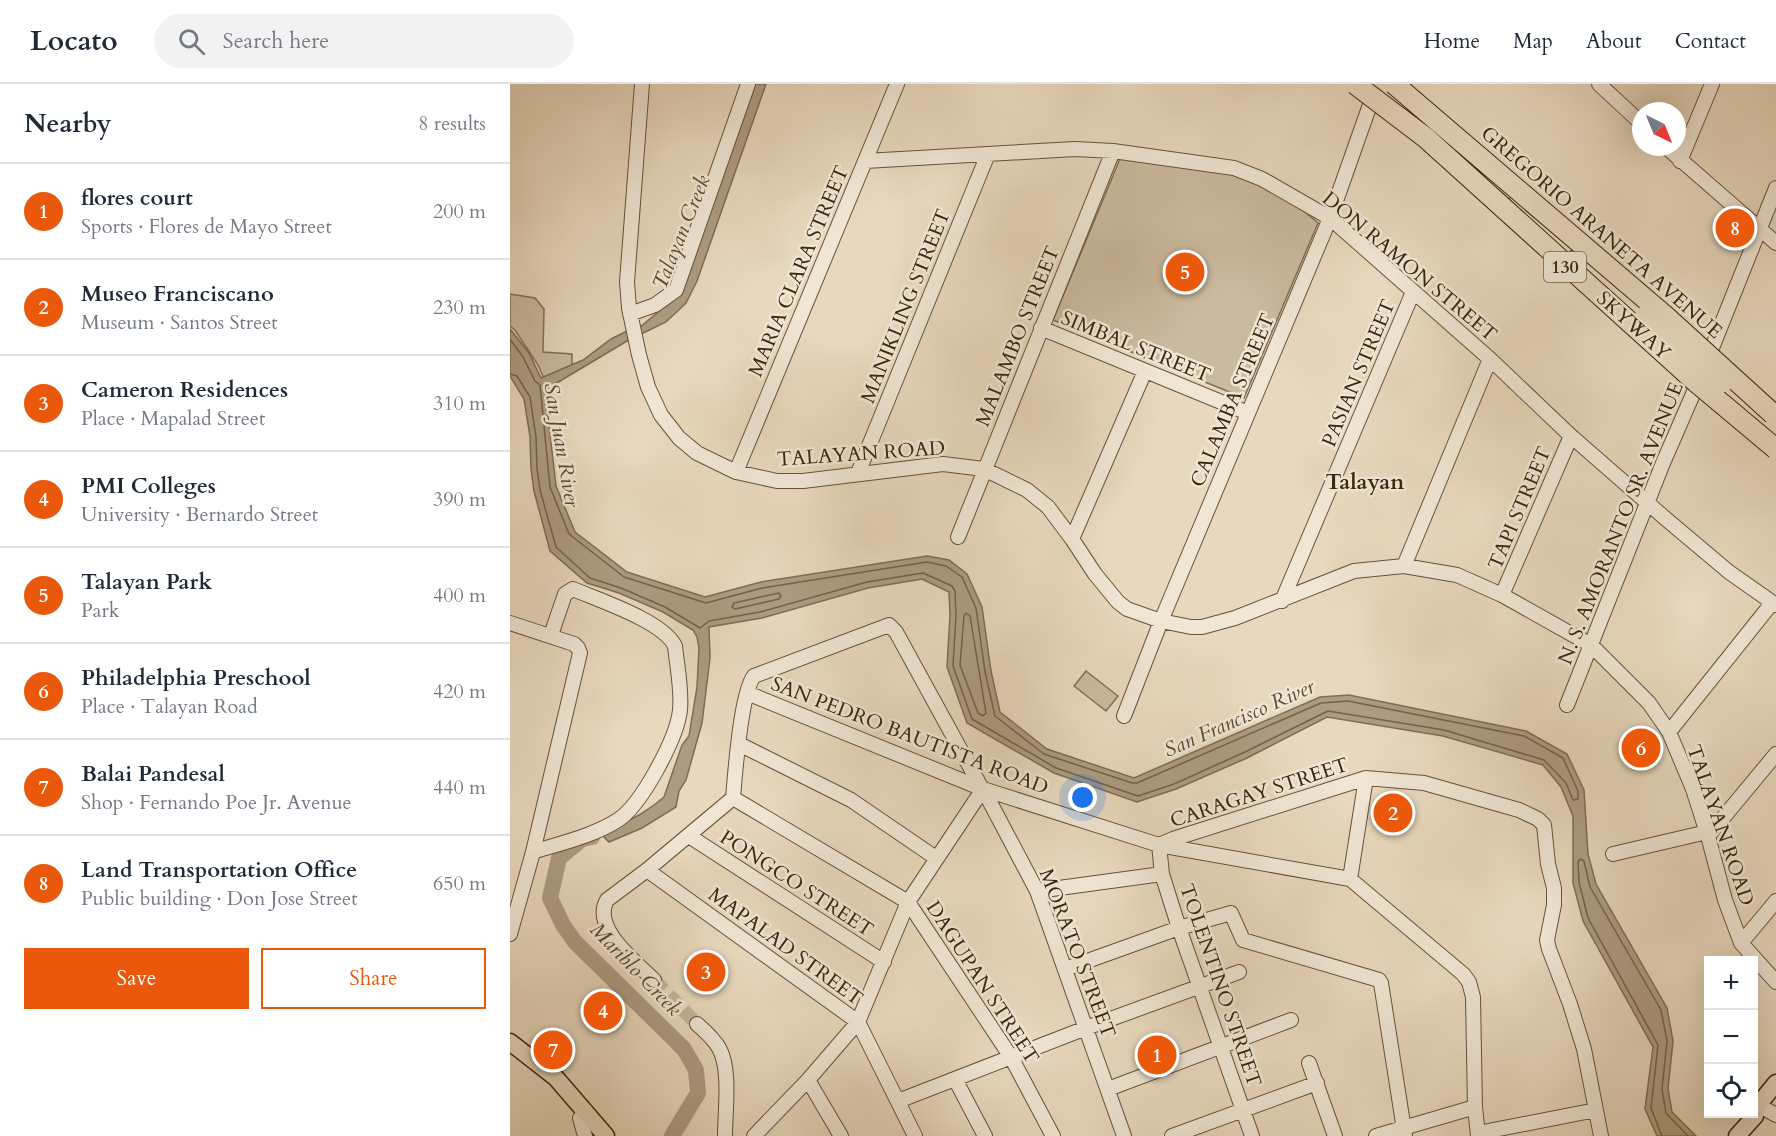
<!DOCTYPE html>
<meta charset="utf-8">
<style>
body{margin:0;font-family:Cardo,serif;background:#f2f2f3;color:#1f2937}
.controls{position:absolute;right:18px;bottom:18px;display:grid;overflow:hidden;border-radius:0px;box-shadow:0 6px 24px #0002}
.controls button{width:54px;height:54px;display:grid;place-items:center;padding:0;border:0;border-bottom:2px solid #e0e1e3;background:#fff;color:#1f2937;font:30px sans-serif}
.compass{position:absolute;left:1122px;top:18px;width:54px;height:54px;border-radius:50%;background:#fff;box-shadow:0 6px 24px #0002;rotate:137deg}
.you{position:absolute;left:573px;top:714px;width:21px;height:21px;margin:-15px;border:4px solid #fff;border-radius:50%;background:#1a73e8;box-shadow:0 0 0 9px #1a73e833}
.badge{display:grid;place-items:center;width:39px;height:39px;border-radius:50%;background:#ea580c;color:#fff;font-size:20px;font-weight:700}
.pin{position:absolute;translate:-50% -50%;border:3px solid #fff;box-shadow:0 2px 6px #0006}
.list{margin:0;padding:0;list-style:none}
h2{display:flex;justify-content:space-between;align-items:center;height:78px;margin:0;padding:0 24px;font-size:26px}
h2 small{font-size:20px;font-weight:400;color:#747a83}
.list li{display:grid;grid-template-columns:39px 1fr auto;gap:18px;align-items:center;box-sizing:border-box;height:96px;padding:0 24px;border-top:2px solid #e0e1e3}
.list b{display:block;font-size:22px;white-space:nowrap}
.list p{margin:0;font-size:20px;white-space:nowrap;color:#747a83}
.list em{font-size:20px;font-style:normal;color:#747a83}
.actions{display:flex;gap:12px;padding:18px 24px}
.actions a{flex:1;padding:14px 0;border:2px solid #ea580c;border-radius:0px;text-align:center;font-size:21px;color:#ea580c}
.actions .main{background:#ea580c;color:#fff}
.icon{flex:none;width:33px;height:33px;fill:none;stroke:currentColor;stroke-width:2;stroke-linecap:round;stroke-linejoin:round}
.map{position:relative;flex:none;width:1266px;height:1052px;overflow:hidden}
header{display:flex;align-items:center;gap:36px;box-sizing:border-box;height:84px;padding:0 30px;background:#fff;border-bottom:2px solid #e0e1e3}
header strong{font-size:28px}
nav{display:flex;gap:33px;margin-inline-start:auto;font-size:21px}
.search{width:420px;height:54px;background:#f2f2f3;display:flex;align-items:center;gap:15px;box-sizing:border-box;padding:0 21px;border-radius:33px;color:#747a83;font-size:22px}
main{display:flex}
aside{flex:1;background:#fff}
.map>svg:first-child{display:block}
.green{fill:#caba9f;stroke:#827056;stroke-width:1.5}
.water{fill:#ad9c82;stroke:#7f6d54;stroke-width:1.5}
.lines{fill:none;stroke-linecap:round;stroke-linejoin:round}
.shore{stroke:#746248;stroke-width:1.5}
.river{stroke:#ad9c82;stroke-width:16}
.minor-tunnel{stroke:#c5b59a;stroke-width:14;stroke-dasharray:14 7;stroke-linecap:butt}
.minor-casing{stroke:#66533a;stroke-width:16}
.major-casing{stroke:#3a270e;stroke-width:19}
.highway-casing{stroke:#3a270e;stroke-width:22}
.minor{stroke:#f0e6d4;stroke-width:14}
.major{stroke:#e8d8bd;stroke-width:16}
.highway{stroke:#e8d8bd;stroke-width:20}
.highway-bridge-casing{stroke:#3a270e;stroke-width:22;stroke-linecap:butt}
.highway-bridge{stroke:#e8d8bd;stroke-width:20}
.labels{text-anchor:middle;stroke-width:5;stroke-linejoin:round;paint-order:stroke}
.shield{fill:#f0e6d4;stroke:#716049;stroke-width:1.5}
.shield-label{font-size:18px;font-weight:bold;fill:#3a270e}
.street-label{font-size:20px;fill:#3a270e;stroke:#f0e6d4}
.water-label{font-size:21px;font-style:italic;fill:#5c4a31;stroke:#f0e6d4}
.quarter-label{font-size:22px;font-weight:bold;fill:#3a270e;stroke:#f0e6d4}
</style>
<header>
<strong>Locato</strong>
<div class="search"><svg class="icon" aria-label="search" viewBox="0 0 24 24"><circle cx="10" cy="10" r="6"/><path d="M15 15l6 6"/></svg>Search here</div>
<nav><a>Home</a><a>Map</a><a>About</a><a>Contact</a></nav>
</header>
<main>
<aside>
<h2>Nearby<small>8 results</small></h2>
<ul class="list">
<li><span class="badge">1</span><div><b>flores court</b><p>Sports · Flores de Mayo Street</p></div><em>200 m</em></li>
<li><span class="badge">2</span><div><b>Museo Franciscano</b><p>Museum · Santos Street</p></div><em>230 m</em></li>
<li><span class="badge">3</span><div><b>Cameron Residences</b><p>Place · Mapalad Street</p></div><em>310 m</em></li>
<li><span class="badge">4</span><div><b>PMI Colleges</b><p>University · Bernardo Street</p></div><em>390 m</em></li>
<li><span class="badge">5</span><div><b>Talayan Park</b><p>Park</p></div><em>400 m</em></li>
<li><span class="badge">6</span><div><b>Philadelphia Preschool</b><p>Place · Talayan Road</p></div><em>420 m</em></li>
<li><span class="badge">7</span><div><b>Balai Pandesal</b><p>Shop · Fernando Poe Jr. Avenue</p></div><em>440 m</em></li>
<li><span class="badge">8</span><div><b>Land Transportation Office</b><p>Public building · Don Jose Street</p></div><em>650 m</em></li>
</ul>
<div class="actions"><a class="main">Save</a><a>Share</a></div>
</aside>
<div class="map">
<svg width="1266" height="1052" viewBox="0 0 1266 1052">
<rect width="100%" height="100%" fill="#e8d8bd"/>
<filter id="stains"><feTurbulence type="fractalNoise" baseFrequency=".00333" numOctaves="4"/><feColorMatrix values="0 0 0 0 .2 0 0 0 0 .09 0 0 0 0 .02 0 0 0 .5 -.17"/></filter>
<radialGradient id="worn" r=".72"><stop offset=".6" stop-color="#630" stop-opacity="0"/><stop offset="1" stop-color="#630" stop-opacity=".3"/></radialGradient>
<path class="green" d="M612,70l108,17 57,26 31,26 -74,175 -191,-78z
M0,210l25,4 9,11 -1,43 29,2v13l-26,16 -8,-18 -23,-35 -5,-4z
M576,587l32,25 -12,15 -32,-25z
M651,963l4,13 -11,4 -5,-13z"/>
<path class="water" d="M241,0h15l-69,197 -11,22 -20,19 -39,19 -82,49 11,96 19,46 52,40 78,25 56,-15 166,-26 22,4 18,14 15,33 9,64 9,41 47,37 87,29 186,-81 29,-2 177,36 41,23 17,36 4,64 8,30 71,124 6,33 -5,48 4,23 24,24h-39l-12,-27 8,-62 -70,-126 -10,-38v-67l-12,-29 -18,-22 -100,-29 -116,-19 -80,41 -71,31 -39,13 -83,-29 -87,-50 -20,-56 3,-52 -1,-23 -27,-13 -54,9 -106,30 -53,9 1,31 -8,65 -16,57 -7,11 -3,16 -34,21 -33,14 -8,-8 38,-19 15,-10 10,-8 18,-52 7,-9 8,-49 2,-39 -2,-11 -4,-7 -30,-18 -44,-19 -32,-10 -37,-32 -16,-60 -3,-22 -1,-32 -6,-38 -14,-23v-47l19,24 12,25 42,-18 28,-21 16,-8 12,-3 38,-32z"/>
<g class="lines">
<path class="shore" d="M0,255l13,18 12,24 5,4 10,102 19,47 55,43 82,26 56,-15 165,-26 19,4 16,11 14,31 9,64 10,44 49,38 88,29h5l184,-80 27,-2 176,35 39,22 15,33v8l-5,1 -7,-17 -22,-23 -100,-30 -116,-19 -83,41 -71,32 -36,12 -82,-28 -84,-49 -19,-53 3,-51 -1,-24 -3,-5 -29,-13 -56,9 -107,30 -51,9 -9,7 -35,-21 -44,-19 -31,-10 -34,-31 -16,-57 -3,-22 -1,-31 -6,-40 -13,-21 -7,-2
M269,509l2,3 -2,3 -44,10 -3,-2 2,-4z
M456,529l4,3 16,97 -3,3 -5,-3 -18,-48 4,-49z
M1152,1052l-11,-28 7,-63 -70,-127 -9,-36 -1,-20 2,-3 4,2 6,26 71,123 6,31 -5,48 4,24 22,23"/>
<path class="river" d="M82,753l-10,2 -23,19 -9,40 13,27 12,17 109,107 12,21 2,23 -26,43"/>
<path class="minor-tunnel" d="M144,896l43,44"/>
<g class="minor-casing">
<path id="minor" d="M132,0l-15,198 2,26 10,47 9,32 13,28 18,23 18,15 39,19 41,9h26l140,-17 41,5 43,21 21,17 24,32 23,35 23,28 9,7 34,12 30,6h11l33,-9 119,-47 50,-5 53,9 45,20 89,50 58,58 20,29 24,57 15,47 17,64 16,43 35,39
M1089,0l42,39
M1156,63l110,96
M355,77l210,-12 38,2 121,17 28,11 68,39 160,141 81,77 95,83 63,53 47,33
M1170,77l32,-77
M120,230l25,-9 21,-15 72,-206
M531,244l207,85
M226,388l161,-388
M348,389l130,-319
M448,453l155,-386
M562,455l73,-168
M894,482l86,-207
M992,511l69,-159
M772,517l131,-309
M0,539l64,21 4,4 2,5 -47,199 -23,82
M237,609l236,96 176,56 191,34 113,95 6,8 4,15 2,110 3,29
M1057,621l96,-242 37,-85 76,-190
M614,632l37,-95 169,-403 42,-119
M1159,648l103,-129
M229,660l112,56 85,58
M473,705l54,102 87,245
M223,714l175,104 103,155 42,79
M179,752l195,126
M1198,752l68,-82
M23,768c28,-9 60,-16 85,-32 24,-16 59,-82 62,-110 2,-21 -3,-44 -5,-64 -12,-25 -77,-46 -102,-57l-8,5 -14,41
M1103,770l94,-22
M137,786l211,152 57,114
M840,795l16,-101
M527,807l125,-17
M1231,859l35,-42
M555,885l114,-41 52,-15 12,27 136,40 2,3 24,153
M144,896c-18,-18 -63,-52 -47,-80l40,-30 86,-72c2,-24 8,-106 21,-122l135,-51 7,7 85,155
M187,940c8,7 17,15 22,24 12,21 6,63 6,88
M799,979l26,73
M445,995l30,57
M298,996l33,56
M598,1005l183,-69
M388,1017l188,-73 153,-56
M1248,1021l18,10
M968,1049l118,-23
M75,1052l-5,-18 6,-7
M244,1052l54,-56 50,-58 50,-120 75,-113
M662,1052l145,-53
M742,1052l-73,-208 -17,-54 -3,-29 14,-6 193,-61 58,5 95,27 19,9 6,6 4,39 6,24v17l-7,35 2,9 21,55 14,45 17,87
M866,1052l99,-29"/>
</g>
<g class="major-casing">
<path id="major" d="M0,958l46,36 50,58
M1227,1052l18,-20 3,-11 18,-22"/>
</g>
<g class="highway-casing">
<path id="highway" d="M870,0l26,21
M1009,119l45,40"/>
</g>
<use href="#minor" class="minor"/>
<use href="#major" class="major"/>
<use href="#highway" class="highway"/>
<g class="highway-bridge-casing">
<path id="highway-bridge" d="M845,0l71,54 270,244 80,67
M884,0l269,230 110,100
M1135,232l52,49 26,17"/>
</g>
<use href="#highway-bridge" class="highway-bridge"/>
</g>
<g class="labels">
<rect class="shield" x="1034" y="168" width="42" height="30" rx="4.5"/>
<g class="shield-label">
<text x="1055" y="189">130</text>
</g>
<g class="street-label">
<text transform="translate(1092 148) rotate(41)" y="7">GREGORIO ARANETA AVENUE</text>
<text transform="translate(900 182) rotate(40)" y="7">DON RAMON STREET</text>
<text transform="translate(288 187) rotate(-67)" y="7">MARIA CLARA STREET</text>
<text transform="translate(395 222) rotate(-68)" y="7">MANIKLING STREET</text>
<text transform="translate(1124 241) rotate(42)" y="7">SKYWAY</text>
<text transform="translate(507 252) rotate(-68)" y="7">MALAMBO STREET</text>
<text transform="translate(626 262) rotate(22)" y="7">SIMBAL STREET</text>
<text transform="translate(848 289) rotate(-67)" y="7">PASIAN STREET</text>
<text transform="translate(722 316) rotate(-67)" y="7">CALAMBA STREET</text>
<text transform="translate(351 369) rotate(-4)" y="7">TALAYAN ROAD</text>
<text transform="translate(1009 424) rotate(-67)" y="7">TAPI STREET</text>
<text transform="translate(1110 439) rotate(-68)" y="7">N. S. AMORANTO SR. AVENUE</text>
<text transform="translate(400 651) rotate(21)" y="7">SAN PEDRO BAUTISTA ROAD</text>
<text transform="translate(749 708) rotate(-18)" y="7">CARAGAY STREET</text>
<text transform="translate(1211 741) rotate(71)" y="7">TALAYAN ROAD</text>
<text transform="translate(287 799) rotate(33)" y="7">PONGCO STREET</text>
<text transform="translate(276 862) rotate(36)" y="7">MAPALAD STREET</text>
<text transform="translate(568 869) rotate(69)" y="7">MORATO STREET</text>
<text transform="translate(473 898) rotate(57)" y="7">DAGUPAN STREET</text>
<text transform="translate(711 901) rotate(71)" y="7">TOLENTINO STREET</text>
</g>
<g class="water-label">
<text transform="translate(171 148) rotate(-68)" y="7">Talayan Creek</text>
<text transform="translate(52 361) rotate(80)" y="7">San Juan River</text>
<text transform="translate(729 634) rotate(-24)" y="7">San Francisco River</text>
<text transform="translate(126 885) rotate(46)" y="7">Mariblo Creek</text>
</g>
<g class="quarter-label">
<text x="855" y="405">Talayan</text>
</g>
</g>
<rect width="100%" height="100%" filter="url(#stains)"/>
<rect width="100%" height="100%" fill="url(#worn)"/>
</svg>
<div class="controls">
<button>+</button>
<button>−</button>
<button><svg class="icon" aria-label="locate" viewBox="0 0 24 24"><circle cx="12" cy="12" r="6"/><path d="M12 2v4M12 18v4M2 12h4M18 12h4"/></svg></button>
</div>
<svg class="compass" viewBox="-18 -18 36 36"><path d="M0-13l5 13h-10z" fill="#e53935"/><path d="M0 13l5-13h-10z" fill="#747a83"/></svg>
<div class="you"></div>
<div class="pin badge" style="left:647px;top:971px">1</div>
<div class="pin badge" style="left:883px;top:729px">2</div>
<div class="pin badge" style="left:196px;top:888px">3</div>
<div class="pin badge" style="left:93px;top:927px">4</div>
<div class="pin badge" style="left:675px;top:188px">5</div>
<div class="pin badge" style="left:1131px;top:664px">6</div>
<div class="pin badge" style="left:43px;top:966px">7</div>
<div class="pin badge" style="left:1225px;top:144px">8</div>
</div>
</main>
